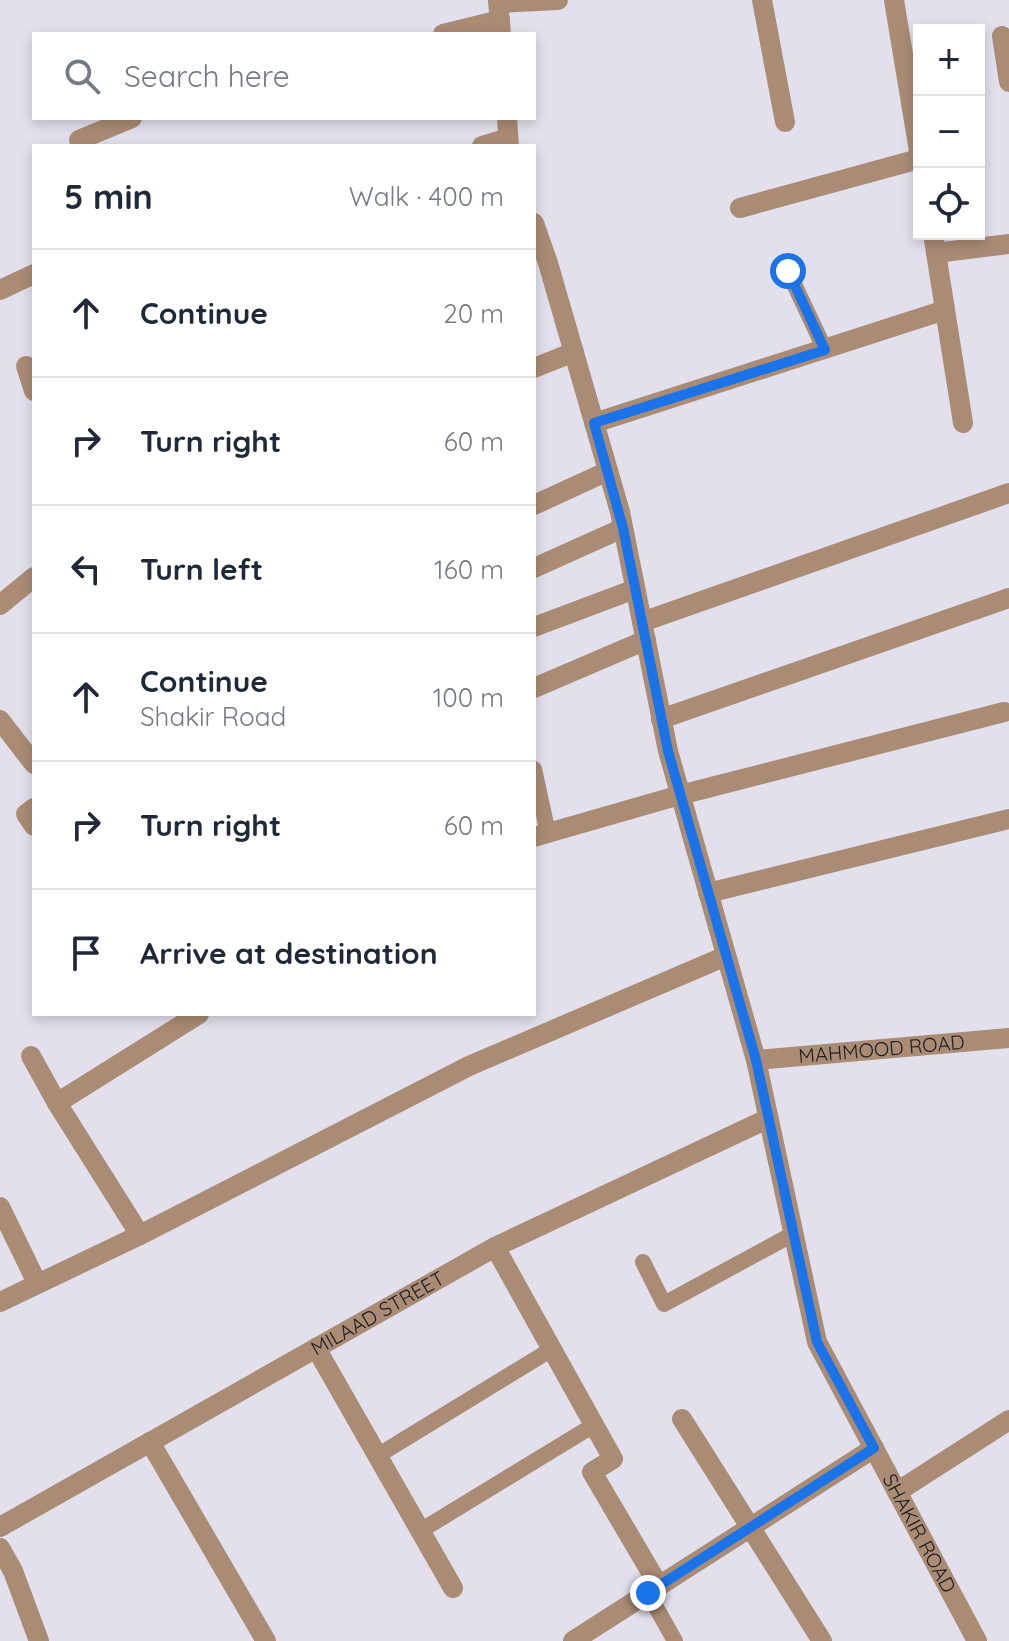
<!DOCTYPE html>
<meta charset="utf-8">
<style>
body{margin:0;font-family:Quicksand,sans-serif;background:#f2f2f3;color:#1f2937}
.controls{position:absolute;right:24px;top:24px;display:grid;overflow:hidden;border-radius:0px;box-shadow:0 4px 12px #0003}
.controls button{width:72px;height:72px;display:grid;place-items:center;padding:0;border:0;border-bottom:2px solid #e0e1e3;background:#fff;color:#1f2937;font:40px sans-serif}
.stop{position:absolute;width:24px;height:24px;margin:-18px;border:6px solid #1a73e8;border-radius:50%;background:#fff}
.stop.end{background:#1a73e8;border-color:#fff;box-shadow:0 2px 8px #0008}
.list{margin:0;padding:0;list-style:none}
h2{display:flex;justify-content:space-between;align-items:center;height:104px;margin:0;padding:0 32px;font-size:34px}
h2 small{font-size:26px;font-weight:400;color:#747a83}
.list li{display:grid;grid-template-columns:52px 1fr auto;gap:24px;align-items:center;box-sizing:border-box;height:128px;padding:0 32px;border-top:2px solid #e0e1e3}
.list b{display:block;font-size:30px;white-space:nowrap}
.list p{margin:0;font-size:26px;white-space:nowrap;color:#747a83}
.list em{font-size:26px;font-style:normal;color:#747a83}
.icon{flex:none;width:44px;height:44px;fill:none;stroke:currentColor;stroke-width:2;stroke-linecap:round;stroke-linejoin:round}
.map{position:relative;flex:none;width:1009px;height:1641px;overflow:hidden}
.search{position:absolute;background:#fff;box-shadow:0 4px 12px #0003;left:32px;top:32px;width:504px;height:88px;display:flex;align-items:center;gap:20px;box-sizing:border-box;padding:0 28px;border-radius:0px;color:#747a83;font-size:30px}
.panel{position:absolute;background:#fff;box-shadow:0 4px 12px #0003;left:32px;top:144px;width:504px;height:872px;border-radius:0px}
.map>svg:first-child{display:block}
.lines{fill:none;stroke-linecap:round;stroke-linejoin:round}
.service{stroke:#aa8b74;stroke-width:16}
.minor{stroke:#aa8b74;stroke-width:20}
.tertiary{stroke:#aa8b74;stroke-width:20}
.route{stroke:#1a73e8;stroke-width:10}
.labels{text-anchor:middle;stroke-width:6;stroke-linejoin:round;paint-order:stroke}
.street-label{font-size:20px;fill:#1d1d21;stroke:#fff}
</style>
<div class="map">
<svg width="1009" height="1641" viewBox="0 0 1009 1641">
<rect width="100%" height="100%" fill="#e2e0ed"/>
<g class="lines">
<path class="service" d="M788,271l37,79
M534,769l14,64
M643,1262l21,42 129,-70
M377,1456l175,-107
M420,1531l174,-106
M648,1593l27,48"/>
<g class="minor">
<path d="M762,0l23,122"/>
<path d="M894,0l25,151"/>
<path d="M499,3l59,-3"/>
<path d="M443,34l57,-14"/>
<path d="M1002,36l7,46"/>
<path d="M79,140l53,-22"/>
<path d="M482,146l26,-8"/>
<path d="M740,208l179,-49"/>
<path d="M933,234l30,189"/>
<path d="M936,253l73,-9"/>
<path d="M0,290l34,-16"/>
<path d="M26,366l8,25"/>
<path d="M534,368l40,-16"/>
<path d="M594,423l351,-113"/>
<path d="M534,505l74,-34"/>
<path d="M534,568l89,-40"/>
<path d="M0,605l34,-28"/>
<path d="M642,622l367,-129"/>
<path d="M534,627l101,-38"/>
<path d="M534,688l112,-48"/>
<path d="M661,719l348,-121"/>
<path d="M0,720l34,44"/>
<path d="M34,808l-8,6 8,12"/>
<path d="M534,837l146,-42 324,-83"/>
<path d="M708,893l301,-74"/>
<path d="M31,1056l26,47 83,132"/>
<path d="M57,1103l142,-89"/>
<path d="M0,1207l37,76"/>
<path d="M495,1247l118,212 -21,13 67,114"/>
<path d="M316,1348l137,240"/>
<path d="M682,1419l140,222"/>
<path d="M150,1442l116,199"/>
<path d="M897,1492l112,-72"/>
<path id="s1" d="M0,1527l495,-280 272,-128"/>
<path d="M0,1548l13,23 26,70"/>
<path d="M573,1641l301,-193"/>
</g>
<g class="tertiary">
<path d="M498,0l3,34"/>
<path d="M507,118l2,28"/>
<path id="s2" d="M534,223l14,40 72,249 48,239 88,309 61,282 160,299"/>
<path id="s3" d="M756,1060l253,-22"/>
<path d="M0,1302l140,-67 329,-169 257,-110"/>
</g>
</g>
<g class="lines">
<path class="route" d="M648,1593l226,-145 -57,-106 -61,-282 -88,-309 -45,-223 -29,-105 231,-73 -37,-79"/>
</g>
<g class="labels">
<g class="street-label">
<text dy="7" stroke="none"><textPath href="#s3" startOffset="126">MAHMOOD ROAD</textPath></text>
<text dy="7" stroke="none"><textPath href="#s1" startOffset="434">MILAAD STREET</textPath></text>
<text dy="7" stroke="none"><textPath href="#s2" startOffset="1372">SHAKIR ROAD</textPath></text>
</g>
</g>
</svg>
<div class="controls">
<button>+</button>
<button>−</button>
<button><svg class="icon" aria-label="locate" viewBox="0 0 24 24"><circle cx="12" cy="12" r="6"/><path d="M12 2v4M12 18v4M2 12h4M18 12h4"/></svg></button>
</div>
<div class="stop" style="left:788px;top:271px"></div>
<div class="stop end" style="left:648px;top:1593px"></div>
<div class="search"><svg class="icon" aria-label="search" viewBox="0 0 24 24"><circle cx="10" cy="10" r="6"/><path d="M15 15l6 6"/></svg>Search here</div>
<section class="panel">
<h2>5 min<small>Walk · 400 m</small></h2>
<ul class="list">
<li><svg class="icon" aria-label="ahead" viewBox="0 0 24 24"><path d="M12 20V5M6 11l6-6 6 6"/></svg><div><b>Continue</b></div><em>20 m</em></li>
<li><svg class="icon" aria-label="right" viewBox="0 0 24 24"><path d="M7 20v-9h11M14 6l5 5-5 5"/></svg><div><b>Turn right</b></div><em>60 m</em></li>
<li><svg class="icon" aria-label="left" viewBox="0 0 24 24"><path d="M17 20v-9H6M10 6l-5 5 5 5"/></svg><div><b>Turn left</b></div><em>160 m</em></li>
<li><svg class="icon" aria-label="ahead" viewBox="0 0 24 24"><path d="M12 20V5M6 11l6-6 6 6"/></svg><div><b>Continue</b><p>Shakir Road</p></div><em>100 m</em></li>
<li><svg class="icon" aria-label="right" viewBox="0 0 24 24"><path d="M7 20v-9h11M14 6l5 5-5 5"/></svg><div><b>Turn right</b></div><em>60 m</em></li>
<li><svg class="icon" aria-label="arrive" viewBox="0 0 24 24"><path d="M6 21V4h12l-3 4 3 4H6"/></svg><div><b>Arrive at destination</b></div></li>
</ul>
</section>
</div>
